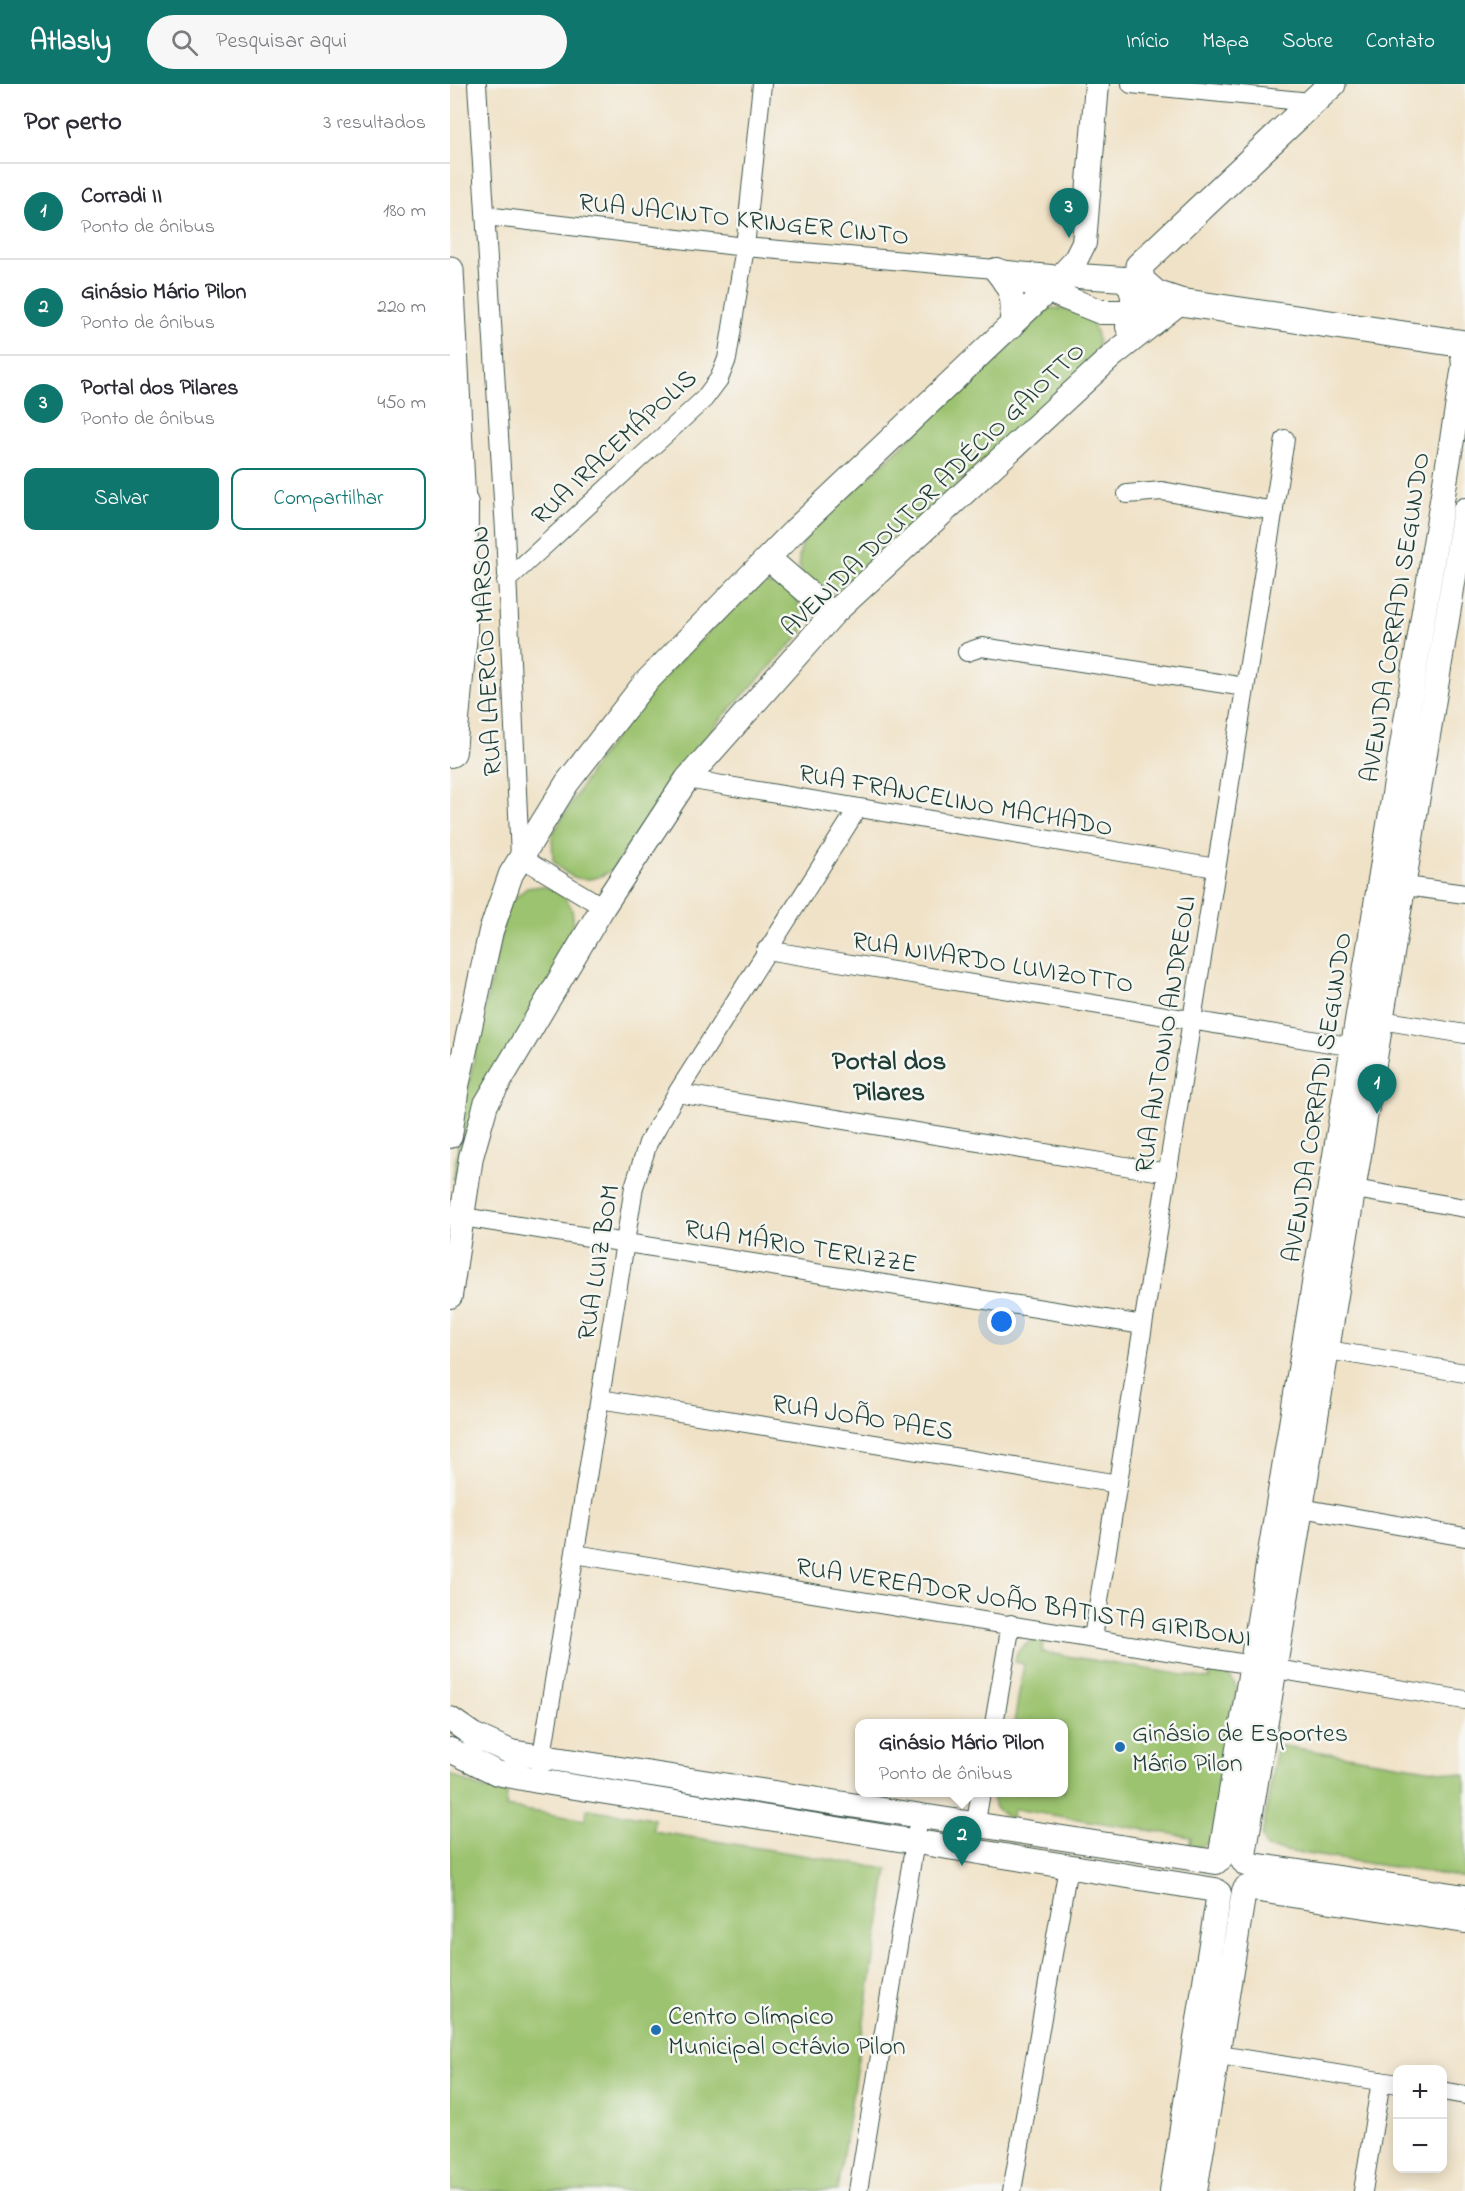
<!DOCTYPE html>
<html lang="pt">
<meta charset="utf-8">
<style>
body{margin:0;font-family:"Indie Flower",sans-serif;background:#f7f7f7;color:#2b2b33}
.controls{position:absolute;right:18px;bottom:18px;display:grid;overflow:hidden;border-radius:12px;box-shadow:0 3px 15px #0003}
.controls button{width:54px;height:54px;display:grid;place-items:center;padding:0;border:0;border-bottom:2px solid #e1e1e2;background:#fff;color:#2b2b33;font:30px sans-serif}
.you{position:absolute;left:552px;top:1238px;width:21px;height:21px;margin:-15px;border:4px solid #fff;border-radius:50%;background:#1a73e8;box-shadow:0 0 0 9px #1a73e833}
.badge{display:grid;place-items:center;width:39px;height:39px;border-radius:50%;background:#0f766e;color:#fff;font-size:20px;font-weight:700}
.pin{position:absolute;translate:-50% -50px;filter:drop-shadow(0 2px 3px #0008)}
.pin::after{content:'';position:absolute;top:32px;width:21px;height:18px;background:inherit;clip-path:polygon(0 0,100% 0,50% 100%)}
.popup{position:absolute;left:405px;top:1635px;width:213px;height:78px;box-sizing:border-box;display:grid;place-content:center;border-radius:12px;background:#fff;filter:drop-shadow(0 2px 4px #0005);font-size:20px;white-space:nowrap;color:#7c7c81}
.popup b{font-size:22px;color:#2b2b33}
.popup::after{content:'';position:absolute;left:50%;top:100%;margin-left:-12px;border:12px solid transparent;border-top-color:#fff}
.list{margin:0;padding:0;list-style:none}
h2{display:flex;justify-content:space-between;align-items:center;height:78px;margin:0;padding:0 24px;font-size:26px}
h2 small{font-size:20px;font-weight:400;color:#7c7c81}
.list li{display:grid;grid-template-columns:39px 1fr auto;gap:18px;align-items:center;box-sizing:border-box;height:96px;padding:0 24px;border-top:2px solid #e1e1e2}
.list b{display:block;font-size:22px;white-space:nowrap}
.list p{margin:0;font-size:20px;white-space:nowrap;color:#7c7c81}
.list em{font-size:20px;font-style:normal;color:#7c7c81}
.actions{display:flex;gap:12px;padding:18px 24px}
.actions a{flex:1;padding:14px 0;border:2px solid #0f766e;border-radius:12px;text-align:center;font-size:21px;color:#0f766e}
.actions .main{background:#0f766e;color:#fff}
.icon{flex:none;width:33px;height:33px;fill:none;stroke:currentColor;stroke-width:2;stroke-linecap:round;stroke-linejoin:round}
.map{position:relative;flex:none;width:1015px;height:2107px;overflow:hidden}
header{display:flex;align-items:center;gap:36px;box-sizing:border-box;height:84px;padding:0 30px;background:#0f766e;color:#fff}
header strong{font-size:28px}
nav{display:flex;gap:33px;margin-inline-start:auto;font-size:21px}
.search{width:420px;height:54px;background:#f7f7f7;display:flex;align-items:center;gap:15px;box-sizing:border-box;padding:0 21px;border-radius:33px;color:#7c7c81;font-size:22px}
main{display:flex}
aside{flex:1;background:#fff}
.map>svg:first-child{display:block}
.green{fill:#9cc36f;stroke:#5e8052;stroke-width:1.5}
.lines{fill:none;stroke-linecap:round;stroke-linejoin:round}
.minor-casing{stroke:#3e564a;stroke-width:20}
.tertiary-casing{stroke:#3e564a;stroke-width:26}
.secondary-casing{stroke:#3e564a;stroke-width:29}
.trunk-casing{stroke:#3e564a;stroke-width:34}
.minor{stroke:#fff;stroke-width:18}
.tertiary{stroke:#fff;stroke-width:24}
.secondary{stroke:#fff;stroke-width:27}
.trunk{stroke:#fff;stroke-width:32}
.poi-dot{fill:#1f6fb2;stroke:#f6f6f2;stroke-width:2}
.labels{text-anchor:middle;stroke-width:5;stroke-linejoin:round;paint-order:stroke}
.street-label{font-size:26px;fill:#1f3d34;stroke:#f6f6f2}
.poi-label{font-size:26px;fill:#1f3d34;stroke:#f6f6f2;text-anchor:start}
.neighbourhood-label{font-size:27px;font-weight:bold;fill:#1f3d34;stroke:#f6f6f2}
</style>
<header>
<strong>Atlasly</strong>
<div class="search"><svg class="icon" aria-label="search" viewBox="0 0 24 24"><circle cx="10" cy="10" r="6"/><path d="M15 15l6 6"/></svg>Pesquisar aqui</div>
<nav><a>Início</a><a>Mapa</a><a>Sobre</a><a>Contato</a></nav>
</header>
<main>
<aside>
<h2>Por perto<small>3 resultados</small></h2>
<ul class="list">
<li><span class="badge">1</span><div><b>Corradi II</b><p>Ponto de ônibus</p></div><em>180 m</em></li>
<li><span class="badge">2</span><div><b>Ginásio Mário Pilon</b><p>Ponto de ônibus</p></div><em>220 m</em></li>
<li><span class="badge">3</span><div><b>Portal dos Pilares</b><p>Ponto de ônibus</p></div><em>450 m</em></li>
</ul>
<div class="actions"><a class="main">Salvar</a><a>Compartilhar</a></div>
</aside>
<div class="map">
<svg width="1015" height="2107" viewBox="0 0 1015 2107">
<rect width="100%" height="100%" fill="#f6f6f2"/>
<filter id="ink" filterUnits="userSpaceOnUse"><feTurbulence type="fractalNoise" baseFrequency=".0167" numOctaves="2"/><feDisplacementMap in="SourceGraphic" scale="12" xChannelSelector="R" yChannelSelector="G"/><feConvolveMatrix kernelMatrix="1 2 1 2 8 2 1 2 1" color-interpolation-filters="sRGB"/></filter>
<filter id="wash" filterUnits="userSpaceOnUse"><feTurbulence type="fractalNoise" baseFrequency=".008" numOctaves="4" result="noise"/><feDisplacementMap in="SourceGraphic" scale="24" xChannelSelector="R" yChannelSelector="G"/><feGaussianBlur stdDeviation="1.35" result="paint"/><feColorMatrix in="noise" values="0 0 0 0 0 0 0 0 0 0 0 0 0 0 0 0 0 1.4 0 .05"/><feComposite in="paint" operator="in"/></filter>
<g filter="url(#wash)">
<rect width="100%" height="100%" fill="#f0e2c7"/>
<path class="green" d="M599,224c32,1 52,11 49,46l-257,238c-40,4 -54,-31 -31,-60z
M308,500c35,-1 45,15 45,48l-84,89 -41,52 -66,97c-23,15 -42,12 -59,-10l-1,-25 44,-73 60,-78z
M91,802c29,7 36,23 31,52l-115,242 -4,-1 11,-76 44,-200 19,-15z
M593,1556l-1,12 167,27 2,-10c13,1 21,7 26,20l-25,150 -9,7 -14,2 2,-11 -177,-28 -3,11 -16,-12 -4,-15 73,-1v-68l-50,-1 10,-59 -10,-3c4,-14 14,-21 29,-21z
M827,1661l188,30v103l-199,-30 -4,-11z
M0,1690l28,13 29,7 -1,13 79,13 2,-11 67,10 -1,12 235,38 -51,322h-387z"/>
</g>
<g filter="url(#ink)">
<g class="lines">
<g class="minor-casing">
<path id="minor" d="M27,0l28,447 15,326 83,50
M681,0l180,18
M36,132l259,31 318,28
M677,410l35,-3 112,20
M56,497l198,-182 15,-20 8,-20 18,-112 17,-163
M517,568l15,-5 263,40
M237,695l529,89
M941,800l74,10
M316,866l588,97
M919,934l96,16
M227,1009l491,80
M893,1103l122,21
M0,1131l693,110
M866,1264l149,25
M150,1315l518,85
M840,1422l175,31
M125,1470l890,146
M643,1554l192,-1199
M544,1640l17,-100
M90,1684l94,-581 14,-44 29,-50 181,-285
M521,1767l10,-59
M757,1969l191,31
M992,2007l23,4
M408,2107l59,-362
M562,2107l56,-324
M913,2107l18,-110"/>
</g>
<g class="tertiary-casing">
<path id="tertiary" d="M546,186l105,42h31l37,-7
M546,186c17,21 19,30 15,57
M613,191l61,4
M674,195c14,13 9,31 4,48
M318,474l65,56
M0,1052l7,-50 34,-155 20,-57 56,-91 78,-100 150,-153 253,-240 27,-29 9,-18 13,-159
M0,1212l21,-139 15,-53 117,-197 84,-128 146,-165 280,-259 67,-53
M0,1635l23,16 38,17 705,110
M0,1666l47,23 41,8 677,109
M770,1775l244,-1493 -2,-23
M793,1777l222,-1351
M796,1780l219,33
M796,1804l219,33
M722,2107l47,-298
M745,2107l49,-300"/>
</g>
<g class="secondary-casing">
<path id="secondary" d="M882,0l-193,182 2,15 15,13 24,8 285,42
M0,186l12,234"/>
</g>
<g class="trunk-casing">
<path id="trunk" d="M0,667l11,-117 1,-130"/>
</g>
<use href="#minor" class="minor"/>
<use href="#tertiary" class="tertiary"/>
<use href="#secondary" class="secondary"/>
<use href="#trunk" class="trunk"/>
</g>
</g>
<g class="poi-dot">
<circle cx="670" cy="1663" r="6"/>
<circle cx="206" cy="1946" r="6"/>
</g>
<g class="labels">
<g class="street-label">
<text transform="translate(294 134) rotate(6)" y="9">RUA JACINTO KRINGER CINTO</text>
<text transform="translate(163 362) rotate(-43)" y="9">RUA IRACEMÁPOLIS</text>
<text transform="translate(482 404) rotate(-44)" y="9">AVENIDA DOUTOR ADÉCIO GAIOTTO</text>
<text transform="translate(944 533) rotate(-81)" y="9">AVENIDA CORRADI SEGUNDO</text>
<text transform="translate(35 567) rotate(-93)" y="9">RUA LAERCIO MARSON</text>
<text transform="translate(506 715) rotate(10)" y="9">RUA FRANCELINO MACHADO</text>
<text transform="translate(543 877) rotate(9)" y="9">RUA NIVARDO LUVIZOTTO</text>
<text transform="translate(714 950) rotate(-81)" y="9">RUA ANTONIO ANDREOLI</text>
<text transform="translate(866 1013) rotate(-81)" y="9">AVENIDA CORRADI SEGUNDO</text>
<text transform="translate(351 1161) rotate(9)" y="9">RUA MÁRIO TERLIZZE</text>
<text transform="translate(147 1178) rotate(-81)" y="9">RUA LUIZ BOM</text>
<text transform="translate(413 1332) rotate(9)" y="9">RUA JOÃO PAES</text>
<text transform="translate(574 1517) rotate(9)" y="9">RUA VEREADOR JOÃO BATISTA GIRIBONI</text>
</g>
<g class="poi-label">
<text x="682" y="1657">Ginásio de Esportes<tspan x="682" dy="30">Mário Pilon</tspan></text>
<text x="218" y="1940">Centro Olímpico<tspan x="218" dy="30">Municipal Octávio Pilon</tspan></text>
</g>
<g class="neighbourhood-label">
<text x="439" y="985">Portal dos<tspan x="439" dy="31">Pilares</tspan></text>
</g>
</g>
</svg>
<div class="controls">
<button>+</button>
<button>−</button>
</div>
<div class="you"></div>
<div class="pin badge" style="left:927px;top:1030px">1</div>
<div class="pin badge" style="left:512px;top:1782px">2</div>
<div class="popup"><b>Ginásio Mário Pilon</b>Ponto de ônibus</div>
<div class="pin badge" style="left:619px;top:154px">3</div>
</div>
</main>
